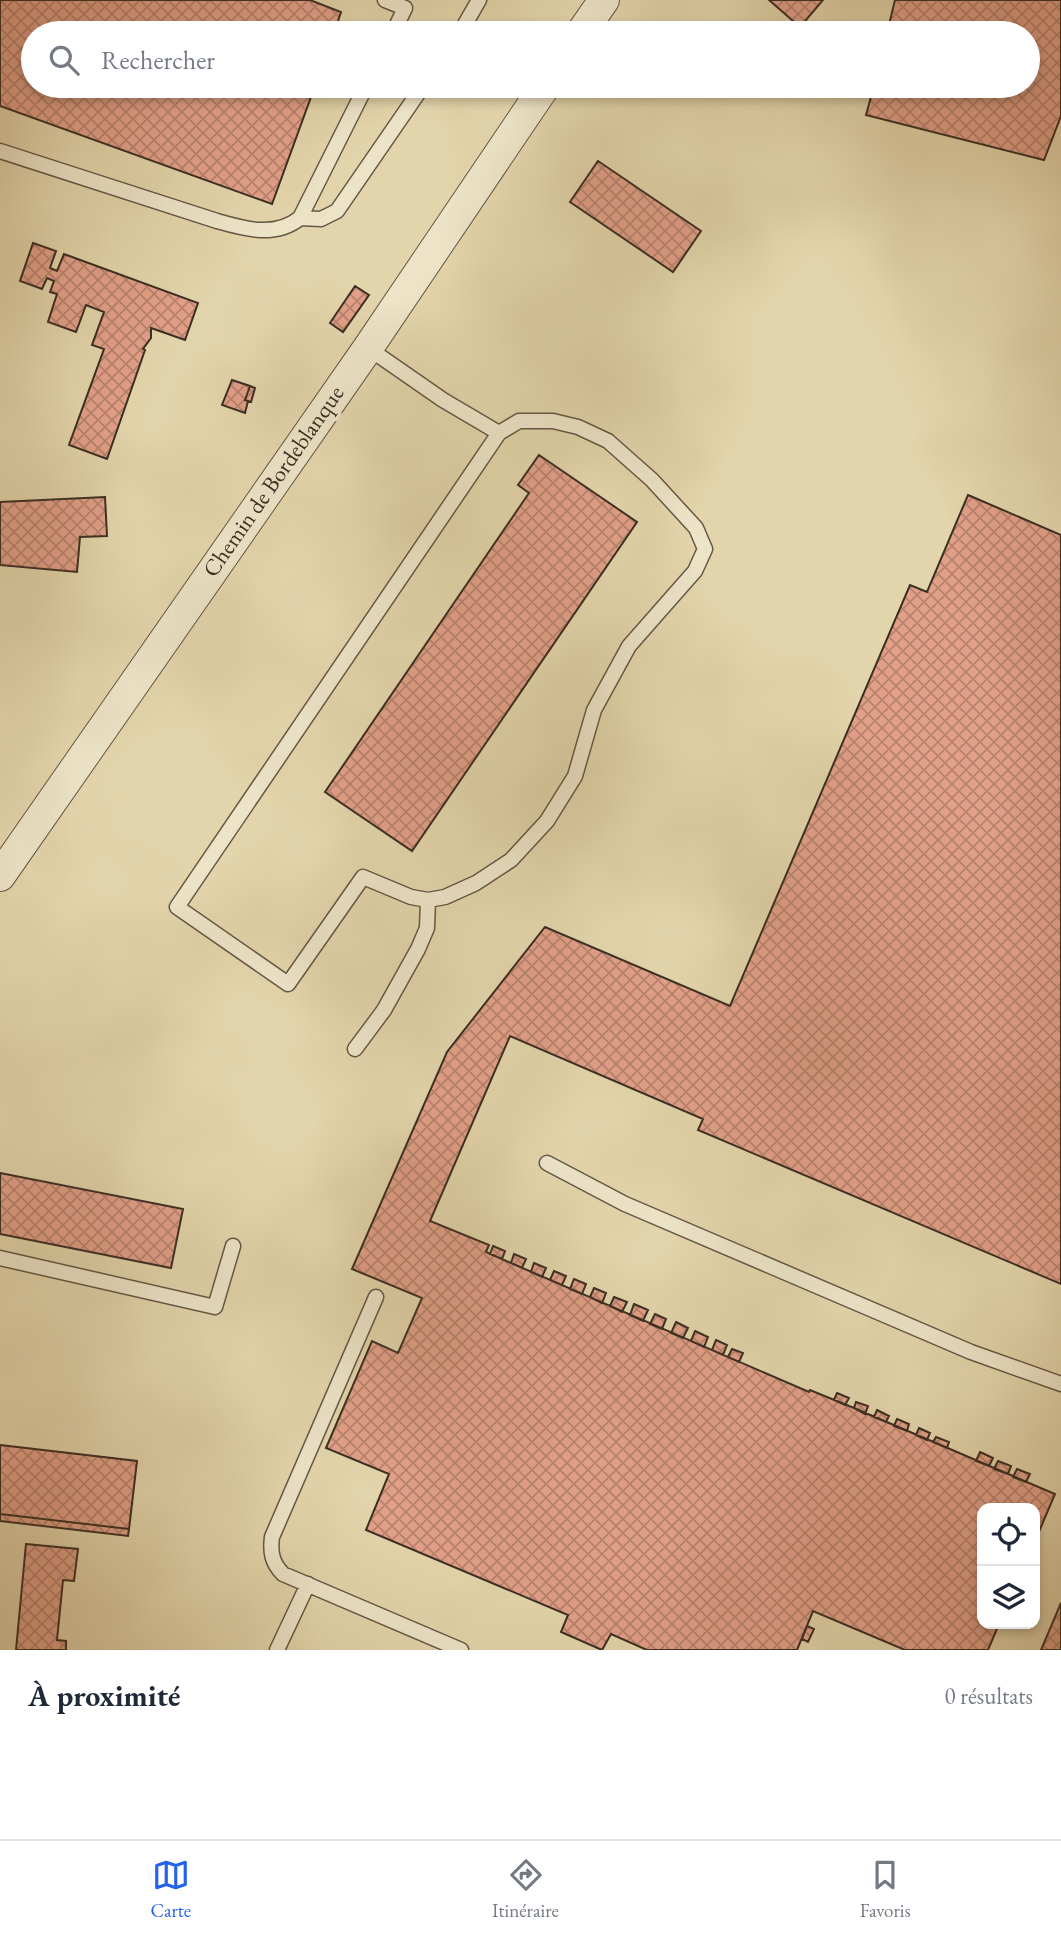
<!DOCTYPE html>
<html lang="fr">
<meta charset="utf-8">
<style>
body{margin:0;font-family:"EB Garamond",serif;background:#f6f6f7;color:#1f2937}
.controls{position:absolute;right:21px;bottom:21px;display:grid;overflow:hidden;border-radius:14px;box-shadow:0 4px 10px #0003}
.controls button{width:63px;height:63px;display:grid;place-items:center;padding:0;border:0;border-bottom:2px solid #e0e1e3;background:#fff;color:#1f2937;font:35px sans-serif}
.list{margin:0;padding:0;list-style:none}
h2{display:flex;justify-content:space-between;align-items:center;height:91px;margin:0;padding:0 28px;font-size:30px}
h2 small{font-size:23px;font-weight:400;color:#747a83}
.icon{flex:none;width:38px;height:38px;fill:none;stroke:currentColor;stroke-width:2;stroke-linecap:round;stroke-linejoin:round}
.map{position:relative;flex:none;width:1061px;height:1650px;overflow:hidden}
.search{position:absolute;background:#fff;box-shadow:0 4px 10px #0003;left:21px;right:21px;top:21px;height:77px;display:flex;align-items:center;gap:18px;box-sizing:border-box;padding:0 24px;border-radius:38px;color:#747a83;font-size:26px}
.sheet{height:189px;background:#fff}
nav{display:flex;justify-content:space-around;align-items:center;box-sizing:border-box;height:98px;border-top:2px solid #e0e1e3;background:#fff;font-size:19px;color:#747a83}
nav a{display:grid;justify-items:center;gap:4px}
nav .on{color:#2563eb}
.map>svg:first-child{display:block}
.building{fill:url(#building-cross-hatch);stroke:#3b2e23;stroke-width:2}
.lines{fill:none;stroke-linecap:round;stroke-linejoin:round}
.lane-casing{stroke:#655845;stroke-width:17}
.street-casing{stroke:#655845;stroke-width:32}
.lane{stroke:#ede4c8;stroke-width:14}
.street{stroke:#ede4c8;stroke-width:30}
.labels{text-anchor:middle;stroke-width:7;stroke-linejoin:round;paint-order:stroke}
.street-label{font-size:23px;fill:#3b2e23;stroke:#ede4c8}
</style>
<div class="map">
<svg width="1061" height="1650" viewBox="0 0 1061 1650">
<defs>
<pattern id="building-cross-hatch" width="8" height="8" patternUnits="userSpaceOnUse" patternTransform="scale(1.75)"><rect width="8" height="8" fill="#e2a088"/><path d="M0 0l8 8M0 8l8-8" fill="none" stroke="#b8836f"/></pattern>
</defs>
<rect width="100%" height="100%" fill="#e3d5ab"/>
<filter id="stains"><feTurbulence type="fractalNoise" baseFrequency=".00286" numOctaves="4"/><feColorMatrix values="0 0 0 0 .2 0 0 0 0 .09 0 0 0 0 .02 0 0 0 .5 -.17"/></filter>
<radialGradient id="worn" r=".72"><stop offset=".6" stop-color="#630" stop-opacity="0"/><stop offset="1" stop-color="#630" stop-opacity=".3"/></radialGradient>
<path class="building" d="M0,0h310l31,12 -7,21h-301v53h282l-43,118 -272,-98z
M769,0h54l-23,27z
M895,0h166v116l-17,44 -178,-45 8,-29h154v-53h-141z
M598,161l103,70 -28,41 -103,-70z
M33,243l23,8 -6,17 7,3 7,-17 134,49 -13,37 -34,-12v10l-8,11 2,1 -38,109 -38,-14 35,-96 -12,-4 12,-33 -18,-7 -10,27 -28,-10 9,-28 -7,-2 4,-11 -7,-3 -5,11 -22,-8z
M355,286l14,9 -26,37 -13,-9z
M232,380l18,6 -5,14 3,1 -3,12 -23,-8z
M250,386l5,2 -4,14 -6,-2z
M539,455l98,67 -225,329 -87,-59 204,-299 -11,-8z
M968,495l93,40v749l-363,-154 5,-11 -193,-83 -80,185 59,24 -3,7 25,11 298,129 1,-2 44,18 201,86 -20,47v-33h-53v116h17l-11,26h-83l-92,-39 -16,39h-150l-36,-16 -9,16 -41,-18 7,-17 -202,-85 23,-56 -63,-26 46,-107 26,12 24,-55 -70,-29 95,-217 98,-125 185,79 180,-421 17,7z
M105,497l2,39 -27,1 -3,35 -77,-7v-63z
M0,1173l183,36 -12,59 -171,-34z
M493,1246l12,5 -3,8 -12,-5z
M514,1254l12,5 -4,9 -11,-5z
M534,1263l12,5 -4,9 -11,-5z
M554,1271l12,5 -4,9 -12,-5z
M574,1279l12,5 -4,10 -12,-5z
M594,1288l12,5 -4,10 -12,-6z
M614,1297l13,5 -5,10 -12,-6z
M634,1304l14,6 -5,11 -13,-6z
M655,1314l11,5 -4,10 -12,-5z
M676,1322l12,6 -5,10 -12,-5z
M695,1331l13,6 -4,10 -13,-6z
M716,1340l11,5 -4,10 -11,-5z
M732,1349l11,4 -4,9 -11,-5z
M837,1393l12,5 -4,7 -11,-5z
M856,1402l12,4 -3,8 -11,-6z
M877,1410l12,6 -3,6 -12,-5z
M897,1419l12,5 -2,7 -13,-5z
M919,1428l11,5 -3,7 -11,-5z
M936,1437l13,5 -2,6 -14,-6z
M0,1445l137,16 -8,68 -129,-15z
M980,1452l13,6 -4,8 -13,-5z
M998,1461l13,5 -3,8 -14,-5z
M1017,1469l13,5 -4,8 -13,-5z
M0,1514l129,15 -1,7 -128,-15z
M26,1544l52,5 -4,32 -11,-1 -6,60 9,1v9h-50z
M1061,1603v47h-20z
M807,1626l7,3 -6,13 -6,-3z"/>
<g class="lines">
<g class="lane-casing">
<path id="lane" d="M385,0l20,8 -12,25
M460,33l19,-33
M0,151l217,70c28,8 58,17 83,-3l66,-132
M300,218l21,1 16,-8 86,-125
M368,348l75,52 56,33 -322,474 111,77 75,-107 48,20 17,3 17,-3 31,-14 35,-23 36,-39 28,-45 19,-66 35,-64 66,-75 10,-22 -9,-21 -44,-48 -44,-39 -30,-14 -25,-6h-34l-20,12
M355,1049l29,-39 34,-61 9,-21 1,-28
M547,1163l78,41 346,148 90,32
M0,1258l215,49 18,-61
M376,1297l-104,240c-2,15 0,26 11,37l178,76
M277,1650l31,-66"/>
</g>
<g class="street-casing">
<path id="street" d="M581,33l23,-33
M0,876l368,-528 177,-262"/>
</g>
<use href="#lane" class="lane"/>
<use href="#street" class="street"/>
</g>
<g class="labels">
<g class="street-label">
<text transform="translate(273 481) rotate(-55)" y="8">Chemin de Bordeblanque</text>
</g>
</g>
<rect width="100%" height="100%" filter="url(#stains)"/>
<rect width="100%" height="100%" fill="url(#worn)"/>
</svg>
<div class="controls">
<button><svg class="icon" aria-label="locate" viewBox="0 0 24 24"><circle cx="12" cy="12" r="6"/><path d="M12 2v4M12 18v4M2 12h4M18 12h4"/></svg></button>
<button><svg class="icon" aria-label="layers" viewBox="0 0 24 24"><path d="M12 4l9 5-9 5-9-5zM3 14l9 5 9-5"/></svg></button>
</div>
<div class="search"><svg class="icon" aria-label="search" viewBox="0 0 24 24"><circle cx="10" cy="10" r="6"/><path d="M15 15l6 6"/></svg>Rechercher</div>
</div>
<section class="sheet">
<h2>À proximité<small>0 résultats</small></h2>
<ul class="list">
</ul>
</section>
<nav>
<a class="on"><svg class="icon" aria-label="map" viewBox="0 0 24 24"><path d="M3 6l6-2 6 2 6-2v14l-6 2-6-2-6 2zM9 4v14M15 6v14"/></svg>Carte</a>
<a><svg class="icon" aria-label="directions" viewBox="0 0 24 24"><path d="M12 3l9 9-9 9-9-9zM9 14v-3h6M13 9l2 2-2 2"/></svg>Itinéraire</a>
<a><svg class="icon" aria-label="saved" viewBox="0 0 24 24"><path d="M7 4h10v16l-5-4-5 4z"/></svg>Favoris</a>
</nav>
